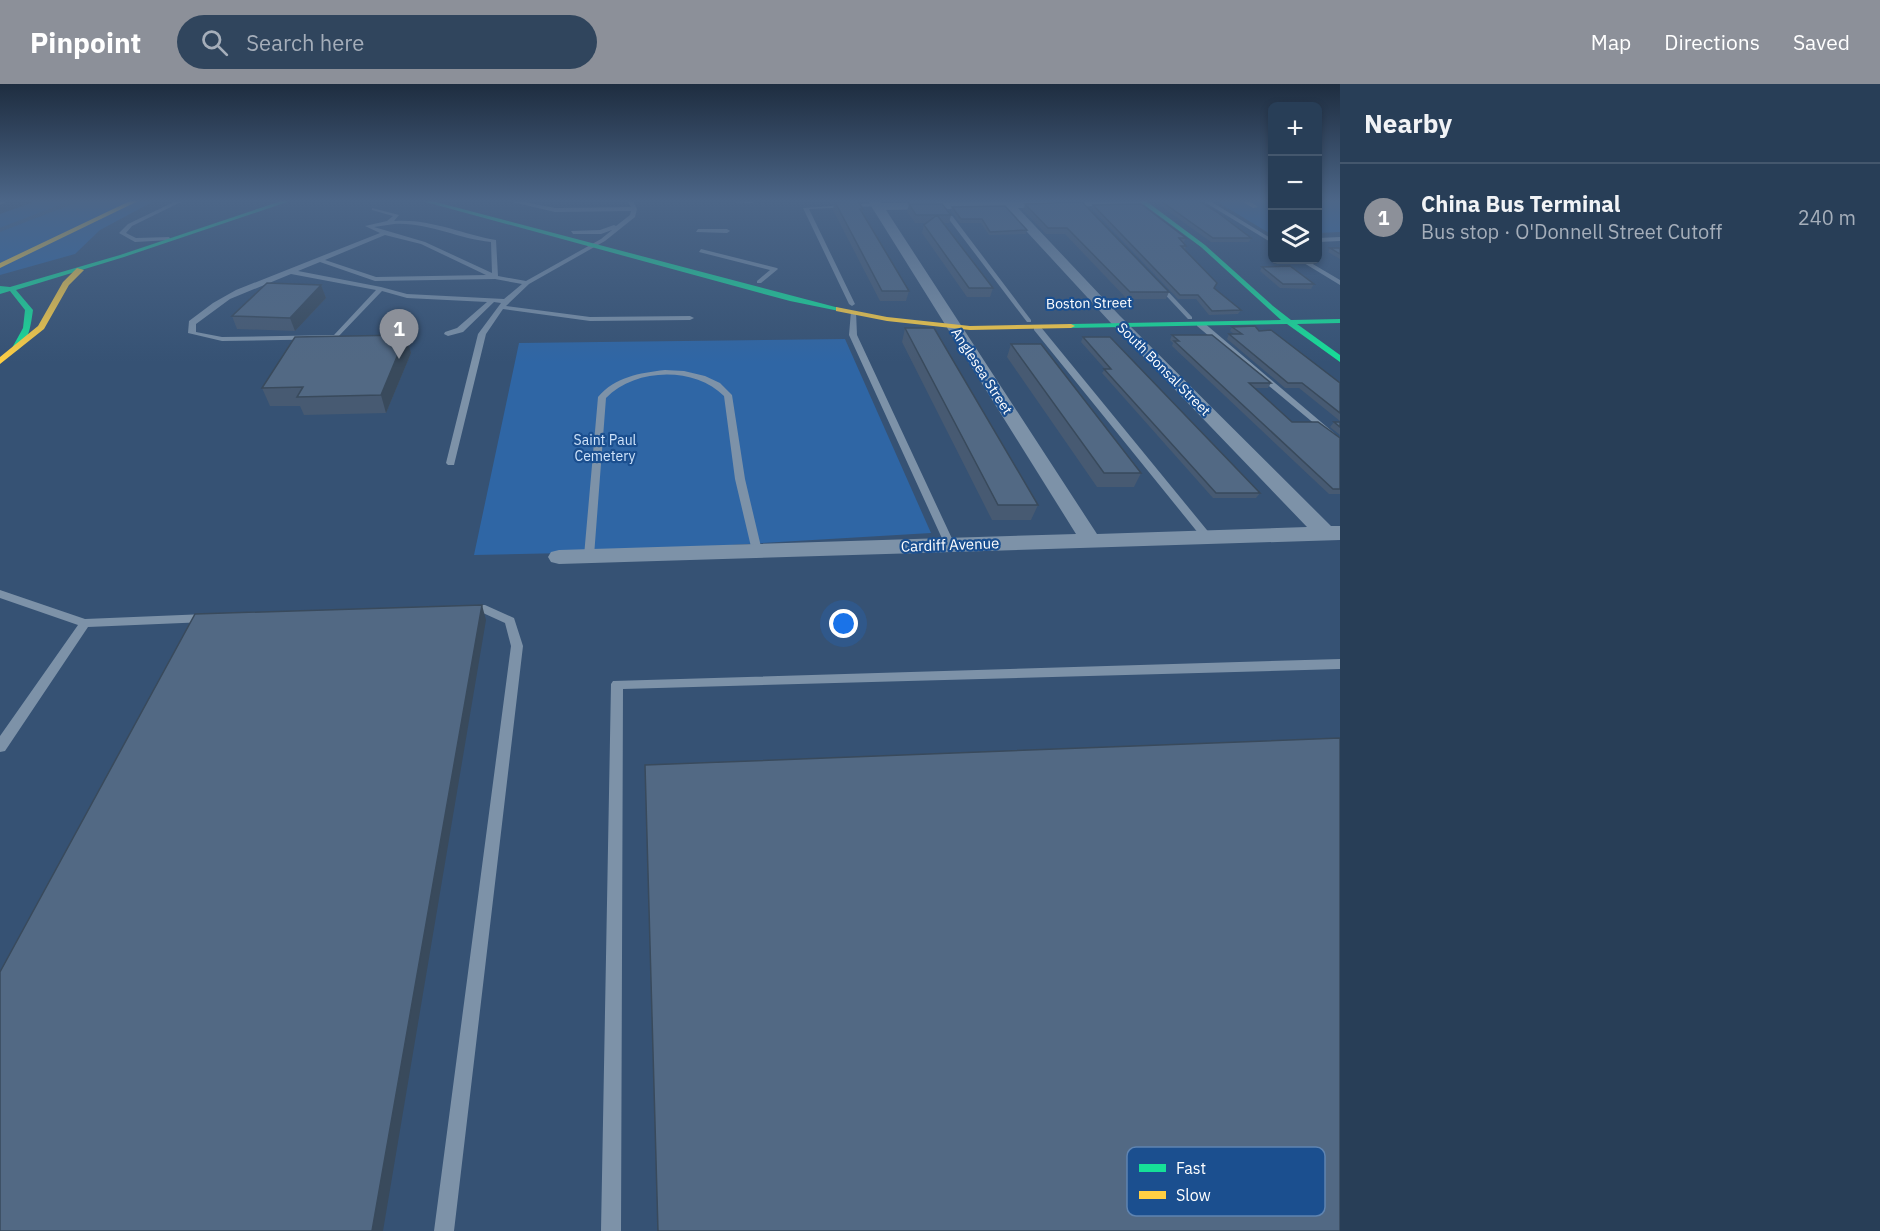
<!DOCTYPE html>
<meta charset="utf-8">
<style>
body{margin:0;font-family:"IBM Plex Sans",sans-serif;background:#30455d;color:#f1f3f6}
.controls{position:absolute;right:18px;top:18px;display:grid;overflow:hidden;border-radius:9px;box-shadow:0 3px 9px #0003}
.controls button{width:54px;height:54px;display:grid;place-items:center;padding:0;border:0;border-bottom:2px solid #44576d;background:#283e57;color:#f1f3f6;font:30px sans-serif}
.you{position:absolute;left:844px;top:540px;width:21px;height:21px;margin:-15px;border:4px solid #fff;border-radius:50%;background:#1a73e8;box-shadow:0 0 0 9px #1a73e833}
.badge{display:grid;place-items:center;width:39px;height:39px;border-radius:50%;background:#8c9099;color:#fff;font-size:20px;font-weight:700}
.pin{position:absolute;translate:-50% -50px;filter:drop-shadow(0 2px 3px #0008)}
.pin::after{content:'';position:absolute;top:32px;width:21px;height:18px;background:inherit;clip-path:polygon(0 0,100% 0,50% 100%)}
.list{margin:0;padding:0;list-style:none}
h2{display:flex;justify-content:space-between;align-items:center;height:78px;margin:0;padding:0 24px;font-size:26px}
h2 small{font-size:20px;font-weight:400;color:#a5aeba}
.list li{display:grid;grid-template-columns:39px 1fr auto;gap:18px;align-items:center;box-sizing:border-box;height:108px;padding:0 24px;border-top:2px solid #44576d}
.list b{display:block;font-size:22px;white-space:nowrap}
.list p{margin:0;font-size:20px;white-space:nowrap;color:#a5aeba}
.list em{font-size:20px;font-style:normal;color:#a5aeba}
.icon{flex:none;width:33px;height:33px;fill:none;stroke:currentColor;stroke-width:2;stroke-linecap:round;stroke-linejoin:round}
.map{position:relative;flex:none;width:1340px;height:1147px;overflow:hidden}
header{display:flex;align-items:center;gap:36px;box-sizing:border-box;height:84px;padding:0 30px;background:#8c9099;color:#fff}
header strong{font-size:28px}
nav{display:flex;gap:33px;margin-inline-start:auto;font-size:21px}
.search{width:420px;height:54px;background:#30455d;display:flex;align-items:center;gap:15px;box-sizing:border-box;padding:0 21px;border-radius:33px;color:#a5aeba;font-size:22px}
main{display:flex}
aside{flex:1;background:#283e57}
.map>svg:first-child{display:block}
.green{fill:#2f66a5}
.lines{fill:none;stroke-linecap:round;stroke-linejoin:round}
.stream{stroke:#3b618d;stroke-width:4}
.lane{fill:#7d92a8;fill-rule:evenodd}
.street{fill:#7d92a8;fill-rule:evenodd}
.fast{fill:#16e098;fill-rule:evenodd}
.slow{fill:#ffcf43;fill-rule:evenodd}
.wall{fill:#475a72}
.shaded-wall{fill:#394a5c}
.building{fill:#526984;stroke:#394a5c;stroke-width:1.5}
.labels{text-anchor:middle;stroke-width:4.5;stroke-linejoin:round;paint-order:stroke}
.far-street-label{font-size:14px;fill:#fff;stroke:#1b4f8f}
.far-park-label{font-size:14px;fill:#cfe3fa;stroke:#1b4f8f}
.street-label{font-size:15px;fill:#fff;stroke:#1b4f8f}
.key{fill:#1b4f8f;stroke:#5f84b1;stroke-width:1.5}
.key-label{font-size:16px;fill:#fff}
</style>
<header>
<strong>Pinpoint</strong>
<div class="search"><svg class="icon" aria-label="search" viewBox="0 0 24 24"><circle cx="10" cy="10" r="6"/><path d="M15 15l6 6"/></svg>Search here</div>
<nav><a>Map</a><a>Directions</a><a>Saved</a></nav>
</header>
<main>
<div class="map">
<svg width="1340" height="1147" viewBox="0 0 1340 1147">
<rect width="100%" height="100%" fill="#365274"/>
<path class="green" d="M37,117h117l-54,29 -25,24 -75,21v-61z
M1216,117h56v32h-3z
M1318,117h22v31l-22,1z
M845,255l86,194 -318,19 -139,3 45,-212z"/>
<g class="lines">
<path class="stream" d="M0,146l75,-29"/>
<path class="lane" d="M0,117h8l-8,4z
M176,117h7l-51,25 -6,7 10,5 33,-1 2,3 -36,2 -16,-9 9,-9z
M508,117h11l36,7 76,-1 -4,-6h6l4,8 -2,8 -30,24 -76,43 -23,22 84,11 100,-1 4,2 -4,2 -100,1 -87,-12 -17,25 -32,131h-6l-2,-2 32,-129 23,-31 -7,-1 -31,30 -15,4 -4,-2 1,-2 12,-4 30,-26 -80,-4 -25,-7 -46,48 -114,2 -34,-8 1,-12 24,-18 23,-13 144,-57 -15,-7 22,-5 6,-5 -21,-6v-2l27,7 -5,6c35,-3 68,13 102,19l2,36 28,5 75,-42 11,-9 -11,4h-28l-2,-3 29,-1 14,-5 2,1 14,-11 1,-4 -76,1zM394,140c34,-2 64,15 97,18l1,31 -67,-31 -51,-15zM385,151l36,9 65,31 -110,2 -51,-17zM320,178l55,19 120,-2 27,5 -18,15 -97,-5 -26,-7 -83,-16zM291,190l85,16 -42,45 -112,2 -26,-5v-8l34,-25z
M718,117h37l-3,2z
M935,117h6l90,119v2h-4z
M1203,117h7l62,38v4z
M1242,117h7l9,6 -5,1z
M876,119l2,3 -69,3 46,95 -3,2 -3,-2 -46,-96z
M698,145h29l3,2 -3,2 -31,-1z
M1340,153v4l-22,1v-4z
M701,165l76,19 1,1 -17,14h-4v-2l13,-11 -71,-18z
M1299,176h7l34,20v5z
M1156,199h4l32,34v2h-4l-32,-34z
M851,227l5,1 1,23 98,210 -1,2h-8l-1,-2 -96,-210z
M1197,238h6l137,116v7l-143,-119z
M1034,242h6l171,209v4h-8l-169,-209z
M665,286l19,1 21,5 15,7 12,12 13,84 17,72 -1,2 -4,1 -5,-3 -17,-72 -11,-83c-30,-30 -89,-28 -118,2l-12,158 -5,3 -5,-3 14,-159c17,-20 41,-24 67,-27z
M0,506l85,29 121,-5 6,4 -6,4 -118,5 -83,124 -5,1v-16l78,-111 -78,-27z
M467,521h18l29,13 9,28 -69,585h-20l77,-585 -6,-23 -22,-10 -20,-1 -2,-3 2,-3z
M1340,575v10l-717,20 -2,542h-20l10,-547 2,-3z"/>
<path class="street" d="M868,117h12l1,2 267,-2 -5,4 -125,3 102,108 211,210h9v14l-781,24 -8,-2 -3,-5 3,-5 8,-2 517,-16zM1005,124l105,114 197,205 -210,7 -211,-324z"/>
<path class="fast" d="M281,117h9l-166,56 -108,33 17,20c-2,14 -4,33 -17,41l-4,-3 11,-20 2,-18 -15,-19 -10,3v-8l10,1 110,-32z
M422,117h10l411,108 -4,2 -49,-10z
M1139,117h7l59,44 68,61 18,14 49,-1v4l-43,1 43,31v7l-53,-38 -219,4v-4h3l210,-4 -80,-73z"/>
<path class="slow" d="M130,117h8l-138,67v-5z
M77,184l7,2 -15,15 -25,44 -44,35v-7l38,-31 25,-44z
M836,223l51,10 83,9 101,-2 4,2 -4,2 -101,2 -83,-9 -51,-10z"/>
</g>
<path class="wall" d="M829,117h29l5,8 -1,3 47,79 -3,10h-26l-47,-91 1,-7 -4,1z
M1154,117h45l52,37 -2,4h-38z
M1082,118l87,90 -3,7h-39l-62,-65h-19l-23,-24 2,-6z
M909,120l42,11 -2,8h-6l50,65 -3,9h-23l-45,-64 2,-8 3,-2h-12l-8,-11z
M1093,121l93,33 -2,4h-1l3,4 -1,3 29,39 27,22 -3,4 -29,1 -13,-16h-18l-87,-91z
M952,123l75,23 -1,4 -37,1 -8,-12h-21l-9,-12z
M1330,164h10v11l-12,-7z
M1262,183l52,17 -3,5 -31,-1 -20,-17z
M321,201l5,13 -31,33 -58,-2 -5,-13z
M1232,243l27,4 81,52v38l-41,-33h-14l-58,-49 2,-5h5l-4,-3z
M905,244l133,177 -7,15h-39l-90,-178z
M406,251l5,18 -25,60 -82,2 -4,-9h-30l-8,-18z
M1172,251l99,48 -3,5h-14l38,34 48,16v56h-11l-157,-148 1,-3 -3,-3z
M1083,253l177,156 -4,5h-43l-111,-125 3,-4 -24,-27z
M1011,260l130,129 -7,14h-37l-90,-130z
M1334,338h6v13l-10,-8z"/>
<path class="shaded-wall" d="M321,201l5,13 -31,33 -5,-13z
M406,251l5,18 -25,60 -5,-18z
M482,521l4,15 -103,611h-11z"/>
<path class="building" d="M858,117l5,8h-3l49,82h-27l-47,-89z
M1161,117h38l18,11 34,26h-38z
M1082,118l87,90h-39l-63,-64h-19l-23,-24z
M909,120h33l9,11h-35z
M1141,120l45,34h-7l7,8h-5l36,37 -3,5 27,22 -29,1 -14,-16h-18l-87,-90z
M1005,122l22,24 -37,2 -8,-13h-21l-9,-12z
M937,131l56,73h-24l-45,-63z
M1330,164h10v6z
M1290,182l24,18h-31l-21,-17z
M267,199l54,2 -31,33 -58,-2z
M1255,242l4,5 12,-1 69,53v30l-38,-30h-14l-59,-49h13l-10,-7z
M905,244h29l104,177h-40z
M406,251l-25,60 -84,2 6,-10 -41,1 33,-51z
M1172,251h40l59,48h-22l43,39h26l22,16v51h-7l-159,-148h5z
M1083,253h27l150,156h-44l-112,-124h7z
M1011,260h30l100,129h-37z
M1334,338h6v5z
M482,521l-110,626h-372v-259l195,-358z
M1340,654v493h-682l-13,-466z"/>
<linearGradient id="sky" x2="0" y2="1"><stop stop-color="#1e2d40"/><stop offset="0.42" stop-color="#4c6688"/><stop offset="1" stop-color="#4c6688" stop-opacity="0"/></linearGradient>
<rect width="1340" height="278" fill="url(#sky)"/>
<g class="labels">
<g class="far-street-label">
<text transform="translate(1089 219) rotate(-1)" y="5">Boston Street</text>
<text transform="translate(1164 285) rotate(45)" y="5">South Bonsal Street</text>
<text transform="translate(982 287) rotate(57)" y="5">Anglesea Street</text>
</g>
<g class="far-park-label">
<text x="605" y="361">Saint Paul<tspan x="605" dy="16">Cemetery</tspan></text>
</g>
<g class="street-label">
<text transform="translate(950 461) rotate(-2)" y="5">Cardiff Avenue</text>
</g>
</g>
<rect x="1127" y="1063" width="198" height="69" rx="9" class="key"/>
<rect x="1139" y="1080" width="27" height="8" fill="#16e098"/>
<rect x="1139" y="1107" width="27" height="8" fill="#ffcf43"/>
<g class="key-label">
<text x="1176" y="1090">Fast</text>
<text x="1176" y="1117">Slow</text>
</g>
</svg>
<div class="controls">
<button>+</button>
<button>−</button>
<button><svg class="icon" aria-label="layers" viewBox="0 0 24 24"><path d="M12 4l9 5-9 5-9-5zM3 14l9 5 9-5"/></svg></button>
</div>
<div class="you"></div>
<div class="pin badge" style="left:399px;top:275px">1</div>
</div>
<aside>
<h2>Nearby<small></small></h2>
<ul class="list">
<li><span class="badge">1</span><div><b>China Bus Terminal</b><p>Bus stop · O'Donnell Street Cutoff</p></div><em>240 m</em></li>
</ul>
</aside>
</main>
